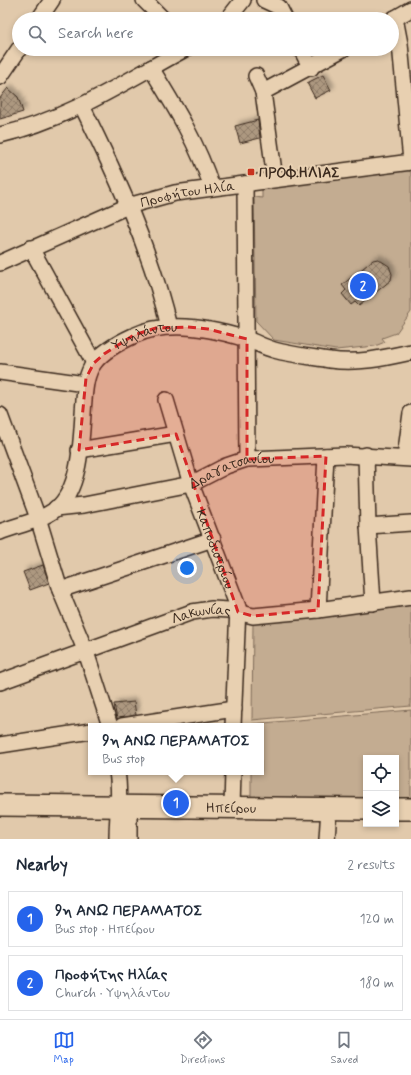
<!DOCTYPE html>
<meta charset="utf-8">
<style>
body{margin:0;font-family:Mynerve,sans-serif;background:#f2f2f3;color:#1f2937}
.controls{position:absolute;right:12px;bottom:12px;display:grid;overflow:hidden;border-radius:0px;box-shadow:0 2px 6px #0003}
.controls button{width:36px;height:36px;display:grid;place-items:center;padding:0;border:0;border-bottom:1px solid #e0e1e3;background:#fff;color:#1f2937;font:20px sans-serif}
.you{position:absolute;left:187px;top:568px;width:14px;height:14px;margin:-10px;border:3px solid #fff;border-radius:50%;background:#1a73e8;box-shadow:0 0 0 6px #1a73e833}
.badge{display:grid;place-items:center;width:26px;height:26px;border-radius:50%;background:#2563eb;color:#fff;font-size:13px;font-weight:700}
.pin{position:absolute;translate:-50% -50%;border:2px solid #fff;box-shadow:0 1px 4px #0006}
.popup{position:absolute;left:88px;top:723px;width:176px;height:52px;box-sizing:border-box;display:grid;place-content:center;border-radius:0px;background:#fff;filter:drop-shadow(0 1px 3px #0005);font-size:13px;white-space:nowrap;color:#747a83}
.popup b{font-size:15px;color:#1f2937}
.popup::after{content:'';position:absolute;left:50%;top:100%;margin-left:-8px;border:8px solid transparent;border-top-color:#fff}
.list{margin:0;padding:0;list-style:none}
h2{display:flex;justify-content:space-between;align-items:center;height:52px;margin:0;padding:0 16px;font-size:17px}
h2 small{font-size:13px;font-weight:400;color:#747a83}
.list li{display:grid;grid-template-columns:26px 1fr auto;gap:12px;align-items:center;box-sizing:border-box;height:56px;margin:0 8px 8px;padding:0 8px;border:1px solid #e0e1e3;border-radius:0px}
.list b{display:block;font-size:15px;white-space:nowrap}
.list p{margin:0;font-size:13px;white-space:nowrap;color:#747a83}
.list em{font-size:13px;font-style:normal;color:#747a83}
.icon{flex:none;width:22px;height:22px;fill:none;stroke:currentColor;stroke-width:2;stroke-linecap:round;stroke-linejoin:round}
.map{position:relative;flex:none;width:411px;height:839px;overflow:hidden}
.search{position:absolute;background:#fff;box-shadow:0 2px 6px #0003;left:12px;right:12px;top:12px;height:44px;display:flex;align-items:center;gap:10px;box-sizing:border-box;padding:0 14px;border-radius:22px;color:#747a83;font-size:15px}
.sheet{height:180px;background:#fff}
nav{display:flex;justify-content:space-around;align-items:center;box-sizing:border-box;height:56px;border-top:1px solid #e0e1e3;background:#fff;font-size:11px;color:#747a83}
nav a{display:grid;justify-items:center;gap:2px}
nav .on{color:#2563eb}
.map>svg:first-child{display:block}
.park{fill:#c3ac91;stroke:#7f6b58}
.building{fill:url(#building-cross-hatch);stroke:#3b2a1e;filter:url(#shadow)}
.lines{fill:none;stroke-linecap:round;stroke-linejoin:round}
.street-casing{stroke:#3b2a1e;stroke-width:18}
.secondary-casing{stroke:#3b2a1e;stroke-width:24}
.street{stroke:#e8d0b1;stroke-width:15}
.secondary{stroke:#e8d0b1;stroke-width:21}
.marked{fill:#d62828;fill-opacity:0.2;stroke:#d62828;stroke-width:3;stroke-dasharray:8 5;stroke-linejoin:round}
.poi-dot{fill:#c8321e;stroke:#e8d0b1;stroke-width:1.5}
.labels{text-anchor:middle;stroke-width:4;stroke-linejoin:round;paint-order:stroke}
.poi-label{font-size:14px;font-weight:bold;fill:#3b2a1e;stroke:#e8d0b1;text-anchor:start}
.street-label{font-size:14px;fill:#3b2a1e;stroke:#e8d0b1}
</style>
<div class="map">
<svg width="411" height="839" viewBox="0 0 411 839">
<defs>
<pattern id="building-cross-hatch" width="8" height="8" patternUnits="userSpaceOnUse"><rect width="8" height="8" fill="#ad9880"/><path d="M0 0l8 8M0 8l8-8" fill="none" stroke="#8e7c68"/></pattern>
<filter id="shadow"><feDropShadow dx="3.5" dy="-3.5" stdDeviation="2" flood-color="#0004"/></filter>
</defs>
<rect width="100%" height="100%" fill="#e1c9ab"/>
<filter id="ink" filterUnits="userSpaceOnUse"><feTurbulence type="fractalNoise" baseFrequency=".025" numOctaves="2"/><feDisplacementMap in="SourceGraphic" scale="8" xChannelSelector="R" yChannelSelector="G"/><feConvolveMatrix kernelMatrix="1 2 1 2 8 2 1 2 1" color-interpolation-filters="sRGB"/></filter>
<g filter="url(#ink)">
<path class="park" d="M401,168l10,4v140l-15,21 -14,5 3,4 -10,4 -39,4 -62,-10 -18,-19 -2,-124 8,1v-10z
M411,600v106l-159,14 1,-97z
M411,710v90h-15v-42h-30v42l-115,-1v-27h10v-46h-9v-2z"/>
<path class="building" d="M323,75l8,15 -16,8 -8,-15z
M8,88l10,9 5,15 -23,7v-21z
M258,120l2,18 -20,5 -5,-17z
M378,259l11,7 3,8 -1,6 -32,26 -4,-4 -4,3 -9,-11 4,-4 -4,-5 31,-25z
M43,565l6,18 -19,7 -7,-18z
M134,702l2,13 -19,4 -3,-15z"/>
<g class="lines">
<g class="street-casing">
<g id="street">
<path d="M144,0l19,19"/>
<path d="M264,0l15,7 6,12"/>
<path d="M395,18l5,26 11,117"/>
<path d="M39,19l13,-19"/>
<path d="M228,19l15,-19"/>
<path d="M392,20l19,-11"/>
<path d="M301,49l10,19"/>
<path d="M151,68c24,39 47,76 61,120"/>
<path d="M256,76l7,16 12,87"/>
<path d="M0,77l19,-28"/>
<path d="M263,92l80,-43"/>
<path d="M82,106c35,71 69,144 87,221"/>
<path d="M0,135c67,-15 126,-54 185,-86"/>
<path d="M245,184l2,275"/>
<path d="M31,248l63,115"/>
<path id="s1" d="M0,263l128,-57 47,-13 236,-31"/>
<path d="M0,372l85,12"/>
<path id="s2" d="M166,400l25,84 47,123 -5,119"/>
<path d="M0,415l38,103 22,72 26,62 24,74"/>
<path d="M79,450l97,-16"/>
<path d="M366,455l2,71 5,77"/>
<path d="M405,458l6,-45"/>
<path id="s3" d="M56,508l28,-3 107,-21 35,-18 21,-7 98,-4 66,4"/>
<path d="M368,526l43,-3"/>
<path id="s4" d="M0,532c18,-7 40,-11 56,-23 27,-22 25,-77 28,-109 1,-12 2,-26 10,-37 9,-12 26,-21 39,-27 34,-17 78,-8 113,3 9,3 18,8 28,11 18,5 38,7 56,10 28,4 54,-2 81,-8"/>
<path d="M60,590l153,-51"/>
<path d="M318,610l8,-154"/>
<path id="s5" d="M0,682l192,-70 20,-3 17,1 24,6 65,-6 93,-13"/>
<path d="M122,726l112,-17"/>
<path d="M0,745l91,-14"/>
<path d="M232,807l1,-35"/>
<path d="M117,839c0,-23 4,-44 0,-67"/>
<path d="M129,839v-33"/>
<path d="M327,839l2,-31"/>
</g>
</g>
<g class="secondary-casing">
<g id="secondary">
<path id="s6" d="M0,805l366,4"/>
<path d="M396,809h15"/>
</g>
</g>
<use href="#street" class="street"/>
<use href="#secondary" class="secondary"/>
</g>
</g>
<path class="marked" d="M188,327l20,2 39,10v120l79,-3 -8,154 -65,6 -15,-4 -62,-178 -97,16 7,-72 8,-15 10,-9 30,-19 22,-7z"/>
<rect class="poi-dot" x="247" y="168" width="8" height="8" rx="2"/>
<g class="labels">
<g class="poi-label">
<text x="259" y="177">ΠΡΟΦ.ΗΛΙΑΣ</text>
</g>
<g class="street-label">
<text dy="5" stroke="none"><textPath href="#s1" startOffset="201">Προφήτου Ηλία</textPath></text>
<text dy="5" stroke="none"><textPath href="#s4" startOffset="274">Υψηλάντου</textPath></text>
<text dy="5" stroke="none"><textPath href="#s3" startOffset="181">Δραγατσανίου</textPath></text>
<text dy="5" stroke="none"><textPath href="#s2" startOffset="157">Καποδιστρίου</textPath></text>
<text dy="5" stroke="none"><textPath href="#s5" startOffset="213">Λακωνίας</textPath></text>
<text dy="5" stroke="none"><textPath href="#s6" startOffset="231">Ηπείρου</textPath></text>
</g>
</g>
</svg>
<div class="controls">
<button><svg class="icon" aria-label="locate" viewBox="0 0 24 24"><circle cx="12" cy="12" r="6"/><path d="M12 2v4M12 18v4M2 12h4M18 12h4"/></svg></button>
<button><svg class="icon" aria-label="layers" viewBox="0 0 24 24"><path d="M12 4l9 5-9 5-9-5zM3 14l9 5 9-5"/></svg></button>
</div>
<div class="you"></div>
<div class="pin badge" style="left:176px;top:803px">1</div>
<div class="popup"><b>9η ΑΝΩ ΠΕΡΑΜΑΤΟΣ</b>Bus stop</div>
<div class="pin badge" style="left:363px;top:286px">2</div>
<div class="search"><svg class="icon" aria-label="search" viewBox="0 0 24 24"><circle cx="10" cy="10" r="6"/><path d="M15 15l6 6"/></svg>Search here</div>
</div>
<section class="sheet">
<h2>Nearby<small>2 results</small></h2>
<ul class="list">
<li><span class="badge">1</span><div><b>9η ΑΝΩ ΠΕΡΑΜΑΤΟΣ</b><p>Bus stop · Ηπείρου</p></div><em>120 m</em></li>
<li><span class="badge">2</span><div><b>Προφήτης Ηλίας</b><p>Church · Υψηλάντου</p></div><em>180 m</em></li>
</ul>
</section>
<nav>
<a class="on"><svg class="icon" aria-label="map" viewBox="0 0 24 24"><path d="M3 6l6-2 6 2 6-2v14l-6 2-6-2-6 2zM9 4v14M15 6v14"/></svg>Map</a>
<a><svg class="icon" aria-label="directions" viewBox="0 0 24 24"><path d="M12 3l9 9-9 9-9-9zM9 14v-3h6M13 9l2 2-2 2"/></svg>Directions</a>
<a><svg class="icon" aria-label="saved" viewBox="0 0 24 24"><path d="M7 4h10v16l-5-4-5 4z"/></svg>Saved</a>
</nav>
